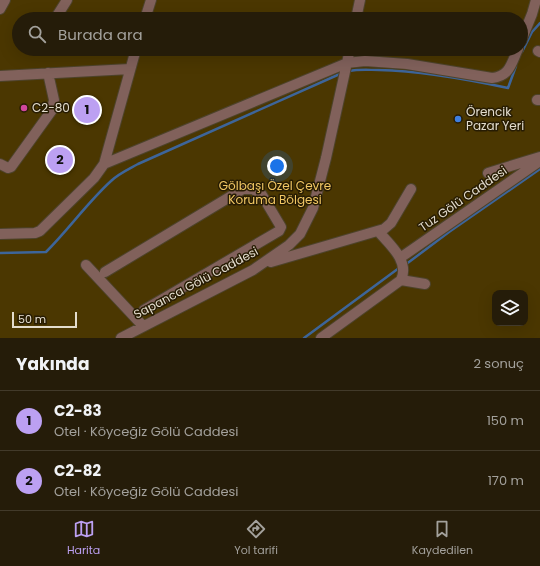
<!DOCTYPE html>
<html lang="tr">
<meta charset="utf-8">
<style>
body{margin:0;font-family:Poppins,sans-serif;background:#312917;color:#f1f3f6}
.controls{position:absolute;right:12px;bottom:12px;display:grid;overflow:hidden;border-radius:8px;box-shadow:0 4px 16px #0002}
.controls button{width:36px;height:36px;display:grid;place-items:center;padding:0;border:0;border-bottom:1px solid #423a2a;background:#251c09;color:#f1f3f6;font:20px sans-serif}
.scale{position:absolute;left:12px;bottom:10px;width:65px;box-sizing:border-box;padding-left:4px;border:2px solid #e3dccd;border-top:0;font-size:11px;line-height:14px;white-space:nowrap;color:#e3dccd;-webkit-text-stroke:3px #271c03;paint-order:stroke}
.you{position:absolute;left:277px;top:166px;width:14px;height:14px;margin:-10px;border:3px solid #fff;border-radius:50%;background:#1a73e8;box-shadow:0 0 0 6px #1a73e833}
.badge{display:grid;place-items:center;width:26px;height:26px;border-radius:50%;background:#bca0f2;color:#111;font-size:13px;font-weight:700}
.pin{position:absolute;translate:-50% -50%;border:2px solid #fff;box-shadow:0 1px 4px #0006}
.list{margin:0;padding:0;list-style:none}
h2{display:flex;justify-content:space-between;align-items:center;height:52px;margin:0;padding:0 16px;font-size:17px}
h2 small{font-size:13px;font-weight:400;color:#a3a19c}
.list li{display:grid;grid-template-columns:26px 1fr auto;gap:12px;align-items:center;box-sizing:border-box;height:60px;padding:0 16px;border-top:1px solid #423a2a}
.list b{display:block;font-size:15px;white-space:nowrap}
.list p{margin:0;font-size:13px;white-space:nowrap;color:#a3a19c}
.list em{font-size:13px;font-style:normal;color:#a3a19c}
.icon{flex:none;width:22px;height:22px;fill:none;stroke:currentColor;stroke-width:2;stroke-linecap:round;stroke-linejoin:round}
.map{position:relative;flex:none;width:540px;height:338px;overflow:hidden}
.search{position:absolute;background:#251c09;box-shadow:0 4px 16px #0002;left:12px;right:12px;top:12px;height:44px;display:flex;align-items:center;gap:10px;box-sizing:border-box;padding:0 14px;border-radius:22px;color:#a3a19c;font-size:15px}
.sheet{height:172px;background:#251c09}
nav{display:flex;justify-content:space-around;align-items:center;box-sizing:border-box;height:56px;border-top:1px solid #423a2a;background:#251c09;font-size:11px;color:#a3a19c}
nav a{display:grid;justify-items:center;gap:2px}
nav .on{color:#bca0f2}
.map>svg:first-child{display:block}
.green{fill:#4b3701;fill-rule:evenodd}
.lines{fill:none;stroke-linecap:round;stroke-linejoin:round}
.stream{stroke:#3d659a;stroke-width:2.5}
.minor-casing{stroke:#4d432b;stroke-width:12}
.minor{stroke:#81615b;stroke-width:10}
.hotel-dot{fill:#d1479c;stroke:#271c03;stroke-width:1.5}
.shop-dot{fill:#3f7fe0;stroke:#271c03;stroke-width:1.5}
.labels{text-anchor:middle;stroke-width:3;stroke-linejoin:round;paint-order:stroke}
.poi-label{font-size:12px;fill:#e3dccd;stroke:#271c03;text-anchor:start}
.park-label{font-size:12px;fill:#f1c764;stroke:#271c03}
.street-label{font-size:12px;fill:#e3dccd;stroke:#271c03}
</style>
<div class="map">
<svg width="540" height="338" viewBox="0 0 540 338">
<rect width="100%" height="100%" fill="#31260c"/>
<path class="green" d="M0,0h540v338h-540zM19,19h502v30h-502zM495,293h30v30h-30z"/>
<g class="lines">
<path class="stream" d="M522,52l10,-20 8,-9
M349,71c10,-2 20,-1 30,-1 44,1 87,9 129,18l8,-22
M0,253l46,-1c23,-23 41,-49 65,-71 7,-7 18,-12 27,-17l204,-91
M405,265l44,-33 91,-63
M304,338l95,-70"/>
<g class="minor-casing">
<path id="minor" d="M0,9l5,-9
M55,19l12,-19
M145,19l6,-19
M356,19l4,-19
M521,41l11,-27 4,-14
M538,51l2,1
M0,76l130,-7
M537,100h3
M0,164l8,4 3,-1 41,-57 2,-10 -6,-27
M104,164l243,-101 18,-2 42,3 85,14c18,-2 19,-14 26,-29
M488,173l52,-16
M0,234l35,-1 5,-2 54,-53 10,-14 32,-115
M400,258l140,-97
M271,262l113,-33 7,-6 20,-34
M86,265l57,61
M105,272l138,-83h10l9,6 19,32 -2,4 -135,79
M401,280l24,4
M121,338l132,-68 36,-25 11,-11 13,-26 13,-50 24,-109
M321,338l80,-58c9,-19 -12,-36 -23,-49"/>
</g>
<use href="#minor" class="minor"/>
</g>
<circle class="hotel-dot" cx="24" cy="108" r="4"/>
<circle class="shop-dot" cx="458" cy="119" r="4"/>
<g class="labels">
<g class="poi-label">
<text x="32" y="112">C2-80</text>
<text x="466" y="116">Örencik<tspan x="466" dy="14">Pazar Yeri</tspan></text>
</g>
<g class="park-label">
<text x="275" y="190">Gölbaşı Özel Çevre<tspan x="275" dy="14">Koruma Bölgesi</tspan></text>
</g>
<g class="street-label">
<text transform="translate(463 199) rotate(-35)" y="4">Tuz Gölü Caddesi</text>
<text transform="translate(196 283) rotate(-28)" y="4">Sapanca Gölü Caddesi</text>
</g>
</g>
</svg>
<div class="controls">
<button><svg class="icon" aria-label="layers" viewBox="0 0 24 24"><path d="M12 4l9 5-9 5-9-5zM3 14l9 5 9-5"/></svg></button>
</div>
<div class="scale">50 m</div>
<div class="you"></div>
<div class="pin badge" style="left:87px;top:110px">1</div>
<div class="pin badge" style="left:60px;top:160px">2</div>
<div class="search"><svg class="icon" aria-label="search" viewBox="0 0 24 24"><circle cx="10" cy="10" r="6"/><path d="M15 15l6 6"/></svg>Burada ara</div>
</div>
<section class="sheet">
<h2>Yakında<small>2 sonuç</small></h2>
<ul class="list">
<li><span class="badge">1</span><div><b>C2-83</b><p>Otel · Köyceğiz Gölü Caddesi</p></div><em>150 m</em></li>
<li><span class="badge">2</span><div><b>C2-82</b><p>Otel · Köyceğiz Gölü Caddesi</p></div><em>170 m</em></li>
</ul>
</section>
<nav>
<a class="on"><svg class="icon" aria-label="map" viewBox="0 0 24 24"><path d="M3 6l6-2 6 2 6-2v14l-6 2-6-2-6 2zM9 4v14M15 6v14"/></svg>Harita</a>
<a><svg class="icon" aria-label="directions" viewBox="0 0 24 24"><path d="M12 3l9 9-9 9-9-9zM9 14v-3h6M13 9l2 2-2 2"/></svg>Yol tarifi</a>
<a><svg class="icon" aria-label="saved" viewBox="0 0 24 24"><path d="M7 4h10v16l-5-4-5 4z"/></svg>Kaydedilen</a>
</nav>
